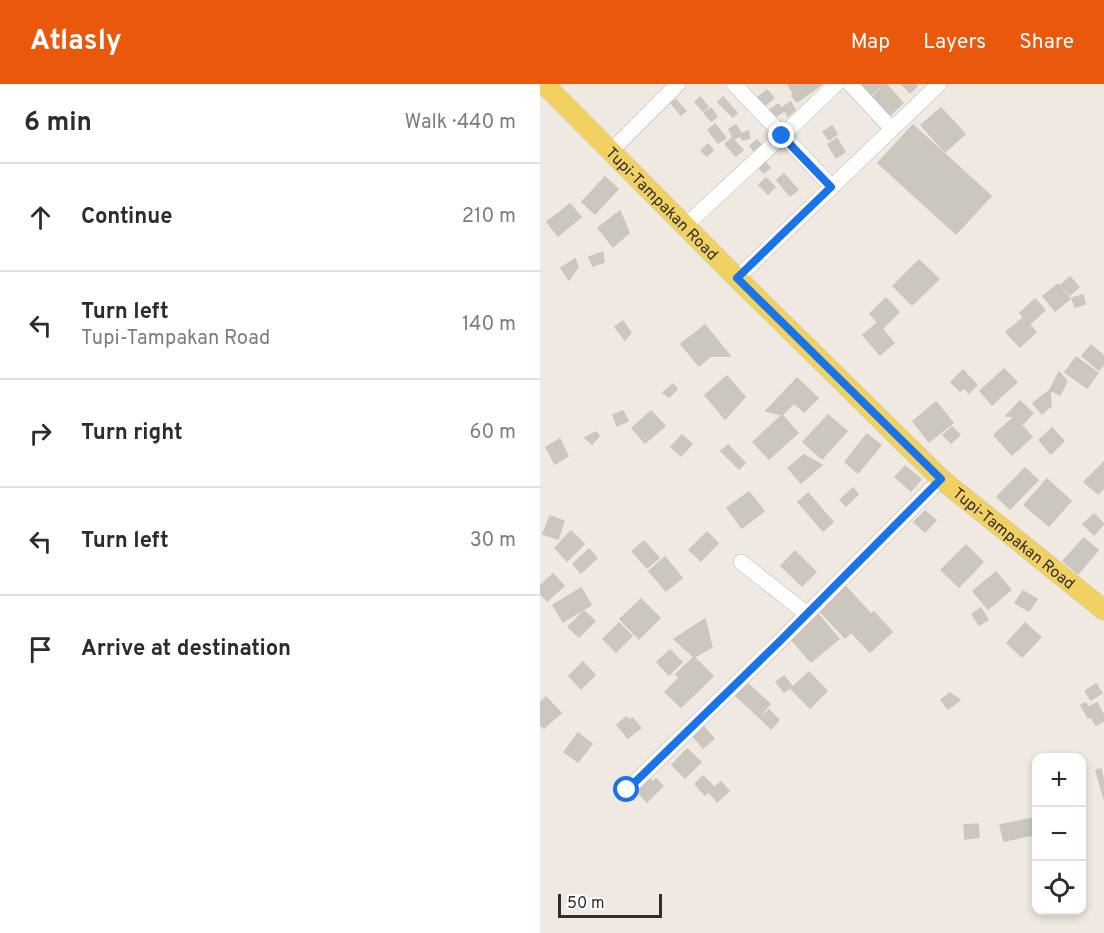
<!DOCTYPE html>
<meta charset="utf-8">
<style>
body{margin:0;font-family:Overpass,sans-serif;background:#f7f7f7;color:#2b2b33}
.controls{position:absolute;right:18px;bottom:18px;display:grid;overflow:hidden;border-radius:12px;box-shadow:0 3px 9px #0003}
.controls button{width:54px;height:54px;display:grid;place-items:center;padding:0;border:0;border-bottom:2px solid #e1e1e2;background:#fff;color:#2b2b33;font:30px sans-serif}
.scale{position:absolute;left:18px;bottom:15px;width:104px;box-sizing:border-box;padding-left:6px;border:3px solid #2e2e2e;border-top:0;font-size:16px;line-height:21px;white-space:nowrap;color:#2e2e2e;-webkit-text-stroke:4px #fff;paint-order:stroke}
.stop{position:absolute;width:18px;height:18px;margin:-14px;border:4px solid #1a73e8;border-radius:50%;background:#fff}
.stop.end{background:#1a73e8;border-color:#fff;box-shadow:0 2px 6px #0008}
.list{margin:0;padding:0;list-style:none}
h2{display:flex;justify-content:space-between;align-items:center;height:78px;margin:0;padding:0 24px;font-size:26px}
h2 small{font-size:20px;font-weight:400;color:#7c7c81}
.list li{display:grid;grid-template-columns:39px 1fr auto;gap:18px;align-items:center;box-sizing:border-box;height:108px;padding:0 24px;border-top:2px solid #e1e1e2}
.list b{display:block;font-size:22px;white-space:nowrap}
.list p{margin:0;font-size:20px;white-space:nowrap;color:#7c7c81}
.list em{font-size:20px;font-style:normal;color:#7c7c81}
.icon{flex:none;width:33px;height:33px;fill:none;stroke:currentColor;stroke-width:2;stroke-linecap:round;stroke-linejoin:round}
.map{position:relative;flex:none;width:564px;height:849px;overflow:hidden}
header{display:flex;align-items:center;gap:36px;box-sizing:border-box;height:84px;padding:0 30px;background:#ea580c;color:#fff}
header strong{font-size:28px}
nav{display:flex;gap:33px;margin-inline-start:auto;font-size:21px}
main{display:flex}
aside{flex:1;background:#fff}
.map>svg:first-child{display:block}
.building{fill:#cbc7bf;stroke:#cbc5ba;stroke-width:1.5}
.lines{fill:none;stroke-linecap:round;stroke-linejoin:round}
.minor-casing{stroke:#b4b7c1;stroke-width:16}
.major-casing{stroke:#c9c9c9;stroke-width:21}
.minor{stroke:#fff;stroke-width:15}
.major{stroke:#f2d163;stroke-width:20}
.route{stroke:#1a73e8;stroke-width:8}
.labels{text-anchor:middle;stroke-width:6;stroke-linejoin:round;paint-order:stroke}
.street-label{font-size:16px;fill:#2e2e2e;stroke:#fff}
</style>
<header>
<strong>Atlasly</strong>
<nav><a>Map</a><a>Layers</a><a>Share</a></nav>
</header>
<main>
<aside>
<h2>6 min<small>Walk · 440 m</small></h2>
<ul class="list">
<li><svg class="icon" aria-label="ahead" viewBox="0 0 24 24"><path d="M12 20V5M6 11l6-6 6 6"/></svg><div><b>Continue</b></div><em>210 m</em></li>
<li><svg class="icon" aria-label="left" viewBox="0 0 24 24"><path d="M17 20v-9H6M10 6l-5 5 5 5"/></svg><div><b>Turn left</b><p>Tupi-Tampakan Road</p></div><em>140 m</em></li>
<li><svg class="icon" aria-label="right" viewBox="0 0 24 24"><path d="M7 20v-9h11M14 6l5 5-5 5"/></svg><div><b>Turn right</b></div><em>60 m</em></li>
<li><svg class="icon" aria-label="left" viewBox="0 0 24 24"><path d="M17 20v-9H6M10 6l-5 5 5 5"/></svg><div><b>Turn left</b></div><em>30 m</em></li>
<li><svg class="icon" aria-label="arrive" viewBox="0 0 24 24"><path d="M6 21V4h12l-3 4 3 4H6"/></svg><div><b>Arrive at destination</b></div></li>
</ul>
</aside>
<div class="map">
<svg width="564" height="849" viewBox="0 0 564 849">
<rect width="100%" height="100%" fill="#efe9e1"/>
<path class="building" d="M248,0h32l1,1 -24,17 -5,-6 1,-3z
M318,0h25v1l-15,12z
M346,0l17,19 -16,15 -17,-19z
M362,0h14l1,2 -7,7z
M227,6l7,8 -11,9 -7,-8z
M160,13l8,10 -5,4 -8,-9z
M183,13l14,16 -4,4 -15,-15z
M136,16l10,11 -5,4 -10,-12z
M251,18l4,8 -7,6 -5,-9z
M238,20l6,7 -9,6 -5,-7z
M171,24l6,9 -6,4 -7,-8z
M401,24l24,26 -20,18 -24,-27z
M175,40l11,14 -8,5 -10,-13z
M196,41l6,10 -8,4 -5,-10z
M373,41l78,71 -35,38 -78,-71z
M292,42l5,8 -8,6 -6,-8z
M208,47l2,7 -7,2 -4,-5z
M192,54l11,12 -7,6 -11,-12z
M297,54l8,14 -9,6 -8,-14z
M217,56l5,6 -7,6 -5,-6z
M168,60l5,6 -6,6 -6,-5z
M225,78l5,6 -7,5 -4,-6z
M244,90l14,16 -8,6 -13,-16z
M65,93l13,12 -23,25 -13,-12z
M226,94l9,9 -7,7 -9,-9z
M30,120l11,13 -23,19 -11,-14z
M80,127l9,22 -16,14 -15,-19z
M63,168l1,10 -11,4 -4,-9z
M35,175l3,8 -9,13 -8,-12z
M379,176l20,19 -27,26 -19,-19z
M530,193l9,10 -9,8 -9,-10z
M518,200l12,15 -15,12 -12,-15z
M543,211l2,9 -10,3 -3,-9z
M346,214l13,14 -16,16 -13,-14z
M495,215l10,11 -16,15 -9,-12z
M483,234l13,14 -16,15 -14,-15z
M83,237l8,12 -6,7 -10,-13z
M337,239l17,20 -14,12 -17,-20z
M165,241l25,31h-19l-12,10 -18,-22z
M551,261l13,11v8l-5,6 -17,-14z
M536,273l22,16 -11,15 -22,-16z
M464,285l13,13 -25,23 -12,-14z
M423,286l14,15 -8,8 -5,-5 -4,3 -9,-9z
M519,288l8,9 -7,14 -10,-5z
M187,292l18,21 -20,22 -20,-24z
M257,294l21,20 -14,14 -10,-9 -12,12 -16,-4z
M133,300l4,5 -8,8 -6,-4z
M510,306l1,16 -9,8 -9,-11z
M480,317l13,12 -14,15 -5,-11 -8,-1z
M396,318l17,21 -24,19 -16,-21z
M83,327l5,10 -11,5 -4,-11z
M111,327l14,15 -20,17 -13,-15z
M242,331l16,18 -29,26 -16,-17z
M288,331l19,16 -25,28 -19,-17z
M474,333l18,20 -20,18 -18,-20z
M412,343l8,8 -9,8 -8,-8z
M512,344l12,13 -13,13 -12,-14z
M56,348l3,4 -7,8 -7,-6z
M327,350l14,11 -23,28 -13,-11z
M142,351l10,9 -11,12 -10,-9z
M20,355l8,17 -13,8 -9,-17z
M188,361l17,18 -6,6 -18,-18z
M264,371l18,10 -21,18 -13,-15z
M564,378v26l-6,6 -14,-12z
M365,382l16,13 -10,12 -16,-14z
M485,384l13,12 -28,29 -13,-12z
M507,395l24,22 -22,25 -25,-21z
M313,404l5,6 -12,12 -6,-6z
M209,408l15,19 -22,17 -15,-20z
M268,409l25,29 -10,9 -25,-29z
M385,427l11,9 -11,12 -11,-10z
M554,430l10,10 -10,11 -11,-11z
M10,432l14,5 -6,18 -15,-5z
M31,447l13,13 -17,17 -12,-13z
M167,448l11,11 -17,18 -12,-11z
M544,454l14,12 -20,24 -15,-13z
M104,457l15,17 -12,10 -15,-17z
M426,461l17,17 -24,25 -18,-17z
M49,465l8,9 -16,15 -8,-9z
M255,467l21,21 -14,14 -21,-20z
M125,473l17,21 -16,13 -17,-20z
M456,488l15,18 -23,19 -15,-18z
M13,490l11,12 -17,15 -7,-8v-7z
M303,500l28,30 3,-2 -29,26 -28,-30z
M41,504l10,17 -28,17 -10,-17z
M483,507l14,8 -8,12 -14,-8z
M101,515l19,19 -21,21 -19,-20z
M441,524l7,12 -9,5 -7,-11z
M44,527l11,10 -16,16 -11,-10z
M334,528l18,20 -22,20 -18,-19z
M278,530l21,25 -28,23 -21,-24z
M165,535l7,28 -18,10 -20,-18z
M79,539l13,13 -16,16 -13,-13z
M485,539l16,14 -19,20 -15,-14z
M130,566l12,12 -13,13 -12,-13z
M154,573l19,19 -18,18 -19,-20z
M43,578l12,13 -14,14 -12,-13z
M269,588l18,19 -17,17 -19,-19z
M244,592l8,10 -8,6 -8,-10z
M139,594l16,16 -14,13 -16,-15z
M206,598l24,22 -11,13 -25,-23z
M556,600l6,9 -11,7 -6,-9z
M410,609l10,7 -12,9 -7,-9z
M6,613l15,16 -17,15 -4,-4v-21z
M546,619l2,4 9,-4 7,13v5l-8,4 -5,-8 -3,1 -7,-13z
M229,626l10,10 -8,9 -11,-11z
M86,633l3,3 3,-2 9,10 -13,10 -11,-13z
M161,640l13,15 -11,9 -13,-15z
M38,649l14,11 -14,18 -14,-10z
M147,665l14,13 -16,16 -13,-13z
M561,685l3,13v17l-8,-29z
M105,690l8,8 3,-3 7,7 -16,16 -15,-16z
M163,692l11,11 -9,8 -10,-11z
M181,698l8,9 -12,11 -8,-10z
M494,734l2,16 -32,7 -4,-16z
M438,740l1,13 -14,2 -1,-14z"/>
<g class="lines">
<g class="minor-casing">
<path id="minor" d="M194,0l98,103
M310,0l42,45
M71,67l67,-67
M145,142l97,-90 54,-52
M197,194l202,-194
M201,478l66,52
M87,706l154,-150 160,-161"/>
</g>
<g class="major-casing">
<g id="major">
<path id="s1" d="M4,0l193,194 204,201 163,131"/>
</g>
</g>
<use href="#minor" class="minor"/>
<use href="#major" class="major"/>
</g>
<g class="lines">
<path class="route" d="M87,706l154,-150 160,-161 -204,-201 94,-91 -49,-51"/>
</g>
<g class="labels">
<g class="street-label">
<text dy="6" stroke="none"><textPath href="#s1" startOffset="168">Tupi-Tampakan Road</textPath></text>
<text dy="6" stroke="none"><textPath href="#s1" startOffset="654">Tupi-Tampakan Road</textPath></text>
</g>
</g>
</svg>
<div class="controls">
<button>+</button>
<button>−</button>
<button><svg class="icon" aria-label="locate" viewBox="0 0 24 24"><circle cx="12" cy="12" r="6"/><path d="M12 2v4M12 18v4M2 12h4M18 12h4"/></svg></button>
</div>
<div class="scale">50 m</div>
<div class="stop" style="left:87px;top:706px"></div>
<div class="stop end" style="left:242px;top:52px"></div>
</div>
</main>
